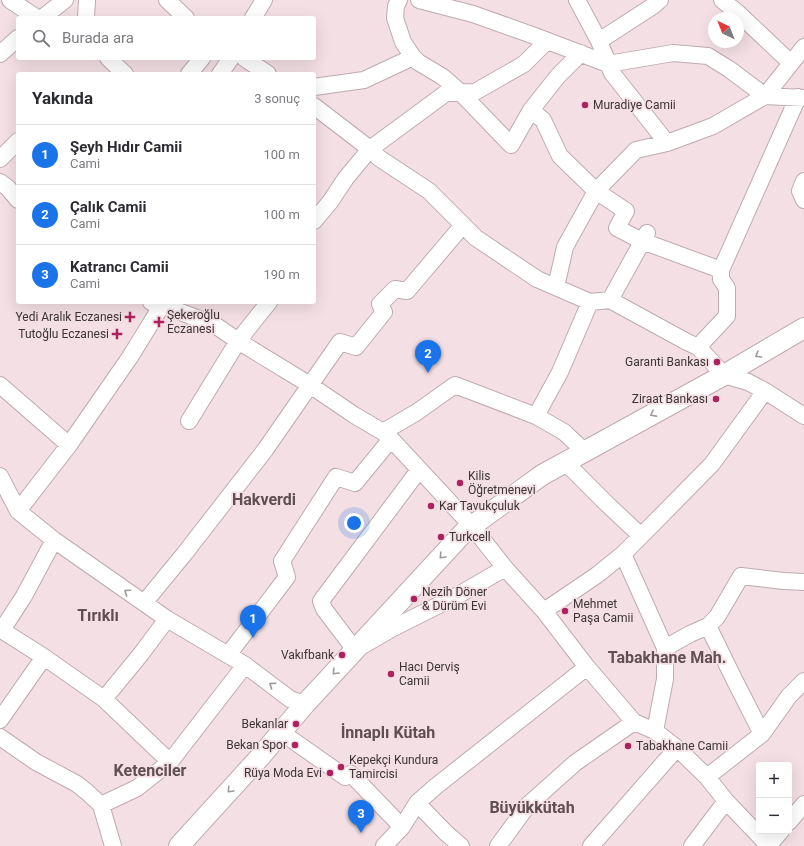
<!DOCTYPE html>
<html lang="tr">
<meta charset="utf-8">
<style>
body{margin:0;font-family:Roboto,sans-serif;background:#f7f7f7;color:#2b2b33}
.controls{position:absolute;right:12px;bottom:12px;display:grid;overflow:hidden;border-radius:4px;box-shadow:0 4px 16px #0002}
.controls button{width:36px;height:36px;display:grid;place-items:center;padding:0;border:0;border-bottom:1px solid #e1e1e2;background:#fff;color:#2b2b33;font:20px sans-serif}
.compass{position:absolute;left:708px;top:12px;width:36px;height:36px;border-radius:50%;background:#fff;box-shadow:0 4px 16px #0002;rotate:317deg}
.you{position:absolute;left:354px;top:523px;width:14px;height:14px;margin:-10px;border:3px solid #fff;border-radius:50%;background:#1a73e8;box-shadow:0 0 0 6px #1a73e833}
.badge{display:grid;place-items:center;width:26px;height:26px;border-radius:50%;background:#1a73e8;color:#fff;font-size:13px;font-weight:700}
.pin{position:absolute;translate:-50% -33px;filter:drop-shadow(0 1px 2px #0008)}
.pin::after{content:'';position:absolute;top:21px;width:14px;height:12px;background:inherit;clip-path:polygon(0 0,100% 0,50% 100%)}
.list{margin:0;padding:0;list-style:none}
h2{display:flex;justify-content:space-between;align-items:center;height:52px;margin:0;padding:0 16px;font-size:17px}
h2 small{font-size:13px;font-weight:400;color:#7c7c81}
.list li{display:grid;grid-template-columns:26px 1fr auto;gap:12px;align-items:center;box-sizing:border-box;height:60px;padding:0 16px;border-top:1px solid #e1e1e2}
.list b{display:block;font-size:15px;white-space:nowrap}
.list p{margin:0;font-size:13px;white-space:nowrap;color:#7c7c81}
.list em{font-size:13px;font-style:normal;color:#7c7c81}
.icon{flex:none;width:22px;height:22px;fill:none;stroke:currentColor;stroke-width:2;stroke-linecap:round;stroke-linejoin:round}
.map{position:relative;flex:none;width:804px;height:846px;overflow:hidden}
.search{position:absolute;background:#fff;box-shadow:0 4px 16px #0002;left:16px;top:16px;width:300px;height:44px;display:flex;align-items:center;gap:10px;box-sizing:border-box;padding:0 14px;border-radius:4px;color:#7c7c81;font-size:15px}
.panel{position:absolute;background:#fff;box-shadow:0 4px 16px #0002;left:16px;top:72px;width:300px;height:232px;border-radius:4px}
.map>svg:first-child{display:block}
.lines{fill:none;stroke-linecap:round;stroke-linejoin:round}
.minor-casing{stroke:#beabaf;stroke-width:18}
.major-casing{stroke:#beabaf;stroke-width:22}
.minor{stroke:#fff;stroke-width:16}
.major{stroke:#fff;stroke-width:20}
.oneway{stroke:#9e9a9a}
.poi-dot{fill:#ad215e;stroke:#f3dfe4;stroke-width:1.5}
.labels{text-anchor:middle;stroke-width:3.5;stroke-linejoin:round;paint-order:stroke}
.poi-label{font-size:12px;fill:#3c3436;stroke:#f3dfe4;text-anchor:start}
.district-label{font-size:16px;font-weight:bold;fill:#5f4f53;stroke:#f3dfe4}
</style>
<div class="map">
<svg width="804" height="846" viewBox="0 0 804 846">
<rect width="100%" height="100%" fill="#f3dfe4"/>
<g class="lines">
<g class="minor-casing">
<path id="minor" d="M10,0l27,18
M167,0l19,18
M399,0l-3,6 -1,12 8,24 10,15 5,5 25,15 17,15 51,53 20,-35 27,-34 23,-23
M419,0l54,14 59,21 76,29 65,-11 35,3 21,13 36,27 39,2
M577,0l22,41 13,32 55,70
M722,0l16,13 53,50
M42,18l23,-18
M86,18l1,-18
M253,18l11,-18
M599,41l54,-35 7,-6
M0,54l18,-16
M108,58l17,16
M244,58l24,16
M189,74l13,-16
M220,74l11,-16
M314,87l50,-7 49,-23
M314,106l56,43 9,9 50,33 47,47 61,41 53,23 20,-2 77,42 11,5 26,28 24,7 17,9 39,25
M531,110l12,10 17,36 36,35 30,20 -9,17 25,13 79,29
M0,159l18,-18
M804,181l-4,10 4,9
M0,182l8,6 10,12
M314,221l16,-19 16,-24 24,-29 76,-56 29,-1 49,-28 23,-23
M556,287l9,-40 31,-56 40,-41 31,-7 46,-17 52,-30 39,-49
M610,300l37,-67
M151,302l11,3 53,20 23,16 72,44 44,30 29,17 8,7 81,87 33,42 39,43 43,56 47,55 21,9 22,17 30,29 19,24 43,45
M698,347l29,-31v-28l-6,-9v-9l77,-173
M0,385l69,60
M536,416l24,-44 30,-70
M189,421l49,-80 31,-39
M383,432l34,-20 38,-27 81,31 28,16 20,19
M565,462l42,42 34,32
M419,470l-98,131 3,8 31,41 38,-22 62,-31 50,-29
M0,476l18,35 36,29 113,79 78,46 45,34 15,5
M18,511l51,-66 61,-88 32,-52
M623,554l42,94v31l-10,52
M144,603l41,-50 80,-103 75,-108 16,5 28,-35 -4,-8 15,-15 12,2 56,-66
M544,611l53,-36 26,-21 18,-18 71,-72 53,-73
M708,626l27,55 27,53
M0,629l44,28 60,42 66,63
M2,630l22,-34 30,-56
M665,648l25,-14 18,-8 9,-9 24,-41 43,5 20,1
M228,655l59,-78 -5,-16 54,-84 19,6 36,-44
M104,699l37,-45 26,-35
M0,720l44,-63
M281,732l64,45 6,-3 51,53
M0,737l36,25 41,22 10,8 14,13 12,41
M707,777l55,-43 27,-38 15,-15
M417,803l28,29 16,14
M101,805l36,-17 33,-26 75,-97
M789,822l15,-18
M384,846l18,-19 15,-24 18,-16 152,-120
M498,846l30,-41 47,-42 59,-41
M591,846l86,-98
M692,846l34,-45
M768,846l13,-15"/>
</g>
<g class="major-casing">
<path id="major" d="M179,846l81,-89 45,-53 160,-173 77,-56 182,-100 80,-47"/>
</g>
<use href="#minor" class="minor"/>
<use href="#major" class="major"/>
</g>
<defs><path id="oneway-chevron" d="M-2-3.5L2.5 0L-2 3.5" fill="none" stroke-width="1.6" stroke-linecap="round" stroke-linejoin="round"/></defs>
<g class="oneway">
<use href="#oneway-chevron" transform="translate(758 355) rotate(150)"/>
<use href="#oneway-chevron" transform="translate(653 414) rotate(151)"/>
<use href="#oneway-chevron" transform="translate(442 556) rotate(133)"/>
<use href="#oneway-chevron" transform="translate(127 592) rotate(-145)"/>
<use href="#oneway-chevron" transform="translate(335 672) rotate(133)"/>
<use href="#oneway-chevron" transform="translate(272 685) rotate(-144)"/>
<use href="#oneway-chevron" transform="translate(230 790) rotate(133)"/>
</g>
<g class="poi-dot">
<circle cx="585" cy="105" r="4"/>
<path d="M128 311h4v4h4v4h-4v4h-4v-4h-4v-4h4z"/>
<path d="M157 316h4v4h4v4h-4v4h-4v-4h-4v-4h4z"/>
<path d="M115 328h4v4h4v4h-4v4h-4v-4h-4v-4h4z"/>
<circle cx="717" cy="362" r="4"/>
<circle cx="716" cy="399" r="4"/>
<circle cx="460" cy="483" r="4"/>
<circle cx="431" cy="506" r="4"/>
<circle cx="441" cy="537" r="4"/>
<circle cx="414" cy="599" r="4"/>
<circle cx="565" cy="611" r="4"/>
<circle cx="342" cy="655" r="4"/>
<circle cx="391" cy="674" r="4"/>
<circle cx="296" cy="724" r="4"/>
<circle cx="295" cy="745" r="4"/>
<circle cx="628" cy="746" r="4"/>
<circle cx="341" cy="767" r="4"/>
<circle cx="330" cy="773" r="4"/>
</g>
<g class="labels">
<g class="poi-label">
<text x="593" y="109">Muradiye Camii</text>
<text x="167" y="319">Şekeroğlu<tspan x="167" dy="14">Eczanesi</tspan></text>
<text x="122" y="321" text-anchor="end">Yedi Aralık Eczanesi</text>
<text x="109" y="338" text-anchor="end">Tutoğlu Eczanesi</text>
<text x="709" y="366" text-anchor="end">Garanti Bankası</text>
<text x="708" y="403" text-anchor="end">Ziraat Bankası</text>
<text x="468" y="480">Kilis<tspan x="468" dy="14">Öğretmenevi</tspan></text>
<text x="439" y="510">Kar Tavukçuluk</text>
<text x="449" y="541">Turkcell</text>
<text x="422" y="596">Nezih Döner<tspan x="422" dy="14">&amp; Dürüm Evi</tspan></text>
<text x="573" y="608">Mehmet<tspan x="573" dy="14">Paşa Camii</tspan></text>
<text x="334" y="659" text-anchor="end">Vakıfbank</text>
<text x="399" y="671">Hacı Derviş<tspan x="399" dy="14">Camii</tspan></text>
<text x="288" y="728" text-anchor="end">Bekanlar</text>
<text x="287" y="749" text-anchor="end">Bekan Spor</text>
<text x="636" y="750">Tabakhane Camii</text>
<text x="349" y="764">Kepekçi Kundura<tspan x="349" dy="14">Tamircisi</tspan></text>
<text x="322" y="777" text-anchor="end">Rüya Moda Evi</text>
</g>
<g class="district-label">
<text x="264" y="505">Hakverdi</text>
<text x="98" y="621">Tırıklı</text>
<text x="667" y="663">Tabakhane Mah.</text>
<text x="388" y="738">İnnaplı Kütah</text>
<text x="150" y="776">Ketenciler</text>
<text x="532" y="813">Büyükkütah</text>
</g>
</g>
</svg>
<div class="controls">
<button>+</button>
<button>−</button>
</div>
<svg class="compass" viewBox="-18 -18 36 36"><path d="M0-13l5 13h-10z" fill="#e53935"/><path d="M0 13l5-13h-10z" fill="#7c7c81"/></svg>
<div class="you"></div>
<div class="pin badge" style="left:253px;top:638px">1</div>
<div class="pin badge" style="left:428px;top:373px">2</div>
<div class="pin badge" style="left:361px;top:833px">3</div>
<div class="search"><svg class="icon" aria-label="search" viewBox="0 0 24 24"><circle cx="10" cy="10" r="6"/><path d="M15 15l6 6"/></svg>Burada ara</div>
<section class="panel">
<h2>Yakında<small>3 sonuç</small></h2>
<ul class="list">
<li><span class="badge">1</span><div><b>Şeyh Hıdır Camii</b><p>Cami</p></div><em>100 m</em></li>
<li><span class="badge">2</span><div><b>Çalık Camii</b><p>Cami</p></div><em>100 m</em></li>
<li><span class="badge">3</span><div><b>Katrancı Camii</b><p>Cami</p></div><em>190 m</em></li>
</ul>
</section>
</div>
